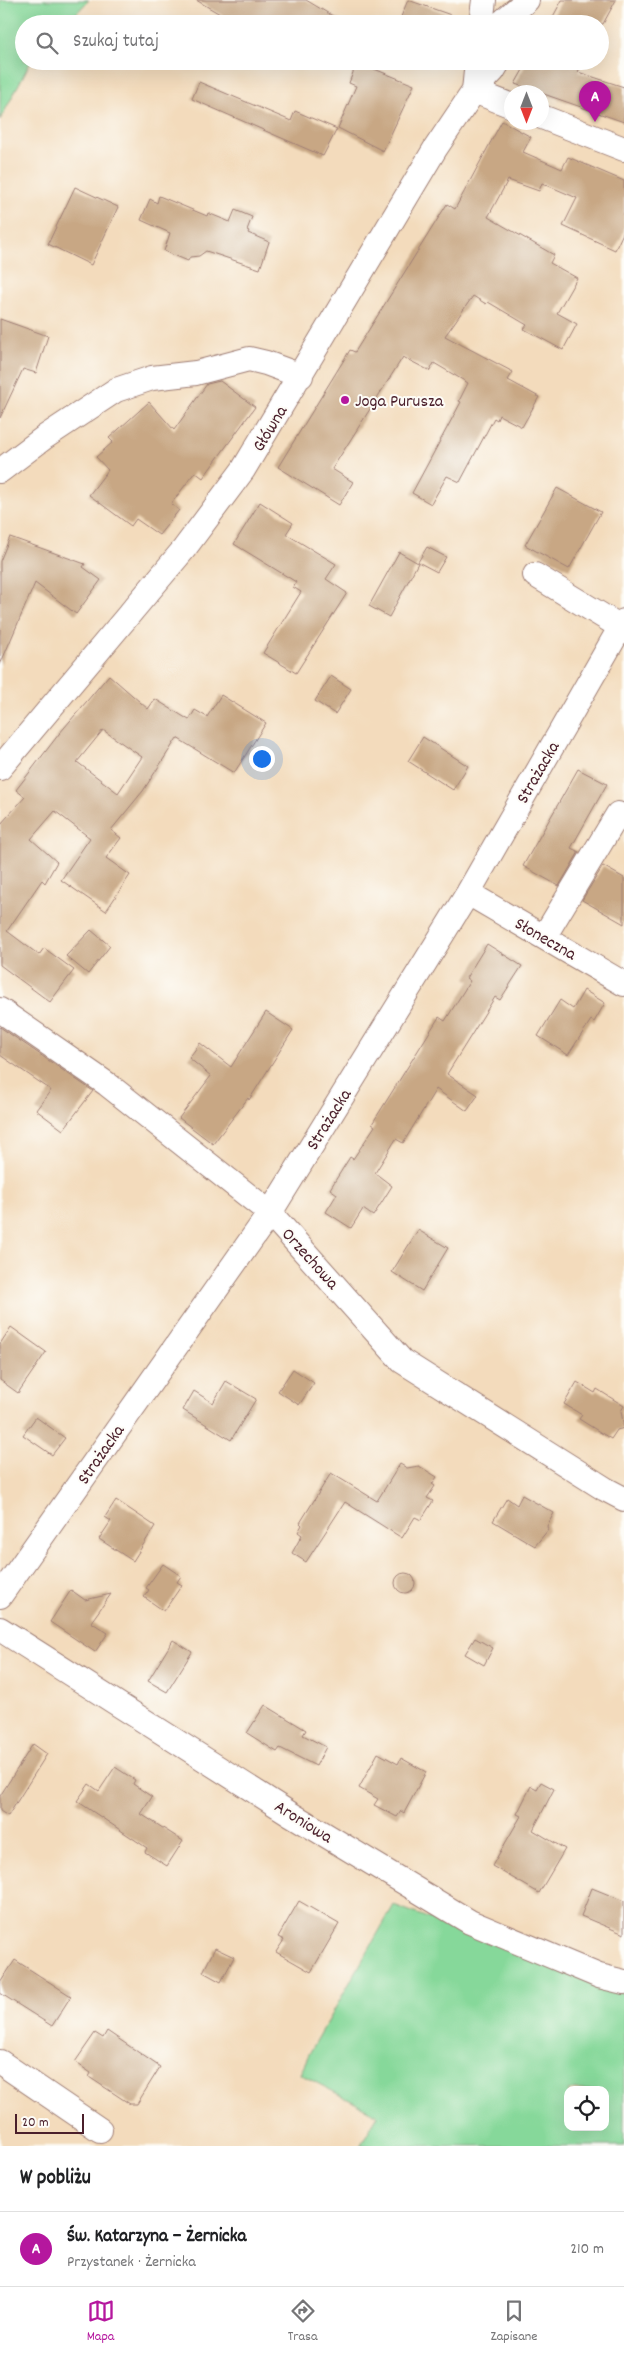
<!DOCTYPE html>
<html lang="pl">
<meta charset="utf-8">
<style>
body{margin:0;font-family:Dekko,sans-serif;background:#f2f2f2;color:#202124}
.controls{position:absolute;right:15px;bottom:15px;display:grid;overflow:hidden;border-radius:10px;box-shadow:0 5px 20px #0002}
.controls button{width:45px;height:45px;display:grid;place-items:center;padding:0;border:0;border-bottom:1px solid #e0e0e0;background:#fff;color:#202124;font:25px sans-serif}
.compass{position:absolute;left:504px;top:85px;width:45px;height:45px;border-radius:50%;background:#fff;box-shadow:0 5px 20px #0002;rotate:180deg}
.scale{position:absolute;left:15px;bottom:12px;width:69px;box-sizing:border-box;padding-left:5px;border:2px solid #4a1f2b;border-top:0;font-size:14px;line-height:18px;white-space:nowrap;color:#4a1f2b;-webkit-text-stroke:4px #fdfcf7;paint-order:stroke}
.you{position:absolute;left:261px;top:758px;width:18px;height:18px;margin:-12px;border:4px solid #fff;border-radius:50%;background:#1a73e8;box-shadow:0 0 0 8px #1a73e833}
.badge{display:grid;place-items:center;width:32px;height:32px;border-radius:50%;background:#b5179e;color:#fff;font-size:16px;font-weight:700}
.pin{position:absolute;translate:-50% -41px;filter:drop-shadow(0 1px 2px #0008)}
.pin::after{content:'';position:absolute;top:26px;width:18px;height:15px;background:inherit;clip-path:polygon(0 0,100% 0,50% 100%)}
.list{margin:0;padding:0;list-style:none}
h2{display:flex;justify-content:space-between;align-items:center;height:65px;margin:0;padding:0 20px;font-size:21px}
h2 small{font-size:16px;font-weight:400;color:#757577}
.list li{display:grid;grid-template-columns:32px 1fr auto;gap:15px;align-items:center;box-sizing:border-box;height:75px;padding:0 20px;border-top:1px solid #e0e0e0}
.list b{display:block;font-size:19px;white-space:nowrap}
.list p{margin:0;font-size:16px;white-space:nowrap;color:#757577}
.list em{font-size:16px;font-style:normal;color:#757577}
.icon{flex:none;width:28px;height:28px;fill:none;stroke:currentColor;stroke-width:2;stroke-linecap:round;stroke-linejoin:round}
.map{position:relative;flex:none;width:624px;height:2146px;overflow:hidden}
.search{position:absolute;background:#fff;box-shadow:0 5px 20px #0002;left:15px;right:15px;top:15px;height:55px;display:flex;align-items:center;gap:12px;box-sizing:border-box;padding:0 18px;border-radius:28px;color:#757577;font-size:19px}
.sheet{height:140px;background:#fff}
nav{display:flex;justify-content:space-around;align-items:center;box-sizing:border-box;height:70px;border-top:1px solid #e0e0e0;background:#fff;font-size:14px;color:#757577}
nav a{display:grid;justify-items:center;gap:2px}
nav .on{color:#b5179e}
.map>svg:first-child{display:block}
.green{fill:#86d89a;stroke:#687c62;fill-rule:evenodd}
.building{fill:#c8a784;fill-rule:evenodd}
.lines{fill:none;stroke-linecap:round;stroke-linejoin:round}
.minor-casing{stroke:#9e7d74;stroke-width:26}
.minor{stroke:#fff;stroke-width:24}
.poi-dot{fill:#b5179e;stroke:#fdfcf7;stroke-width:2}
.labels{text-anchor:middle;stroke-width:4;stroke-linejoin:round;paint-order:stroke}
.poi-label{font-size:18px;fill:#4a1f2b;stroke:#fdfcf7;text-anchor:start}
.street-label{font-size:18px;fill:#4a1f2b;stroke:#fdfcf7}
</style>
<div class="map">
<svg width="624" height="2146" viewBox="0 0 624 2146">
<rect width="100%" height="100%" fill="#fdfcf7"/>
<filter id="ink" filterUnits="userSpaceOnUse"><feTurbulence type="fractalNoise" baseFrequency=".02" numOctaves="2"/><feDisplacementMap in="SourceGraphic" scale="10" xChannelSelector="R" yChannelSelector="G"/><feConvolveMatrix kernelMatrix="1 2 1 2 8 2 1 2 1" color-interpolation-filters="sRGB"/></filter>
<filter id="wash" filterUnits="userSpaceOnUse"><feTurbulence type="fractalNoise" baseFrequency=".0096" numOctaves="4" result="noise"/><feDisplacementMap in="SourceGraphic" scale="20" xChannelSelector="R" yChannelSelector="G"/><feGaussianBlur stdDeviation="1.12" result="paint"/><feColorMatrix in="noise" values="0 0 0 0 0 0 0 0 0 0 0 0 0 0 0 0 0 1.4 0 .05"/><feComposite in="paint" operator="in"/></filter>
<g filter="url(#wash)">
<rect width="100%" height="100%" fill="#f3dbbc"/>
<path class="green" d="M0,0h89l-23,24h-42v37h7l-31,59z
M394,1905l230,89v152h-264l18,-31 -78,-41 9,-20zM568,2090h37v37h-37z"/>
<g id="blocks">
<path class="building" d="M196,0h110l40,24h-109z
M408,0l60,21 -1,3h-69z
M562,0h54l-13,24h-54z
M528,61h55l-5,11 46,15v35l-109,-38z
M357,62l57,23 -31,66 -45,-23 18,-42 -7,-3z
M199,82l92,39 4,-10 42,18 -14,27 -131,-57z
M502,121l29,16 -8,15 39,17 6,-12 56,24v50l-9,19 -52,-24 14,-28 -35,-15 -3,8 -31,-11 -20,37 66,38 -4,8 27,15 -20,35 20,11 -14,26 -39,-21 3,-4 -39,-23 -2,2 -13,-8 -28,40 68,36 -5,8 31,17 -17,30 -23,-12 -2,5 -3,-2 -34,64 -13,-6 -16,28 -19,-11 49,-91 -2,-1 9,-18 -34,-20 -4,8 -27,-14 -71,112 21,13 -14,23 -61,-38 72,-117 5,2 92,-148 8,5z
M75,187l43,20 -27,58 -43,-21z
M159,196l48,20 1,-3 22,9 5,-12 17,7 -5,13 2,1 -1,2 21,9 -9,27 -54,-18 -7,5 -9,1 -2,4 -24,-10 6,-18 -29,-13 9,-21 7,4z
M0,319l48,17 -12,37 -13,-4 -23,49z
M220,381l35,26 -52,71 -8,-6 -24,32 8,6 -20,25 -23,-16 -5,7 -42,-31 19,-25 -12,-13 17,-15 -4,-4 40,-36 25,28 33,-46z
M557,488l44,24 -32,57 -44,-24z
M260,502l33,21 -7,11 50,30 -10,15 21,14 -51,80 -33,-20 38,-61 -8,-5 3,-5 -62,-38z
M10,537l75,27 -2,3 18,13 -25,34 -41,-31 -35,82v-104z
M427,547l19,10 -9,15 -19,-10z
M399,552l19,11 -29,54 -20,-11z
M109,675l39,34 7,-10 34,21 6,-10 12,7 14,-22 45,28 -32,50 -57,-35 -34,53 -32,39 10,8 -15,20 24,17 -24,36 -45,-31 29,-42 -35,-27 -24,28 26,23 -12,21 -3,-3 -35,51 32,24 5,-7 30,22 -24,32 -50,-37v-140l25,-28 -9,-7 43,-56zM103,730l39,27 -24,36 -41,-31z
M331,676l20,13 -16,25 -20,-13z
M423,737l45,29 -15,24 -45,-29z
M578,769l29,15 -36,64 8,4 -20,34 -36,-20z
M603,866l21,12v46l-42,-24z
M91,930l19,16 -22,28 -22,-18z
M487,944l35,22 -22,34 -5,-3 -48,77 31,21 -11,16 -31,-22 -33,54 -7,-4 -21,34 17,13 -19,30 -10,-7 -12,19 -25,-16 11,-18 -7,-5 20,-32 3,2 22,-33 -3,-2 67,-107 6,4 25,-40 -4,-3z
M584,990l21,13 -11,19 -3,-2 -23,35 -30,-19 22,-36 13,9z
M266,1012l27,18 -44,70 -1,-2 -35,46 -34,-26 32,-42 -22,-18 11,-15 31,24z
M0,1027l93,64 -30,39 -27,-20 15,-20 -51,-35z
M418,1230l30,18 -26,43 -30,-19z
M11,1327l35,25 -28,41 -18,-13v-36z
M293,1369l21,14 -15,22 -21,-14z
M226,1381l30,18 -25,41 -48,-30 11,-19 19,12z
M577,1382l18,11 2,-4 27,17 -3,5 3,17 -7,2 -6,9 -32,-20 3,-4 -18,-11z
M36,1417l29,21 -13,17 -29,-20z
M400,1464l7,4 12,-2 18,11 -5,7 3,2 -8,12 6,3 -12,19 -6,-3 -13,21 -57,-36 -39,60 -14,-9 10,-18 -4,-3 4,-7 -2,-2 31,-50 46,28z
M522,1495l32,18 -7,13 1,4 -13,16 -42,-25 14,-23 10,7z
M116,1500l39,26 -22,35 -34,-22 12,-18 -6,-4z
M163,1564l18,12 -4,6 5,3 -18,26 -20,-14 5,-7 -3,-2z
M395 1583a10 10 0 1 1 20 0a10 10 0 1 1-20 0Z
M71,1590l14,10 26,-6 -20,28 17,11 -13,19 -45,-30z
M475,1638l18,10 -9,17 -19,-11z
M173,1640l19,12 -25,40 -19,-11z
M265,1705l41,25 -3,5 23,12 -10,19 -36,-18 -3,4 -30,-19z
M33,1744l14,10 -39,62 -8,-5v-15z
M378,1753l20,11 3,-6 25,14 -22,41 -3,-2 -4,6 -23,-12 4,-6 -19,-11z
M115,1767l20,13 -2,4 19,13 -11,17 42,27 -16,25 -22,-14 2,-4 -70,-47 12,-17 10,7z
M541,1782l13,7 -21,41 32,19 -26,44 -47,-27 29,-50 -4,-2 14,-28 6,3z
M592,1888l32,13v33l-43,-18z
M299,1901l40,23 -28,48 -35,-20 8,-12 -6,-3z
M215,1948l19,9 -13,25 -18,-10z
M15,1960l56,36 -19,30 -52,-33v-10z
M107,2031l53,36 -23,37h-7l-41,-27 2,-4 -16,-11 20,-29 8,5z"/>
</g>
</g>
<g filter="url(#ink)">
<use href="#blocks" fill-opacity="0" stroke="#9e7d74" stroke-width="1"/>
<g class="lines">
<g class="minor-casing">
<path id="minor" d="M481,24l3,-24
M500,24l27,-24
M474,91l38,15
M474,91l3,-30
M542,117l82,32
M0,471l45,-34 71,-47 36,-12 44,-5 53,-14 17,4 35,13
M535,575l89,54
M0,768l184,-219 59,-79 192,-321 39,-58 19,-20 6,-10
M468,893l156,91
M544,937l74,-123
M0,1010l107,74 163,129 132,148 203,128 19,10
M0,1596l270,-383 198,-320 156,-272
M0,1629l289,184 181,109 129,54 25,6
M0,2062l100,68"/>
</g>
<use href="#minor" class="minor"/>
</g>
</g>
<circle class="poi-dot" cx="345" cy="400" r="5"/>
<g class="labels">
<g class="poi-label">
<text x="355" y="406">Joga Purusza</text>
</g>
<g class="street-label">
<text transform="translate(269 428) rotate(-59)" y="6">Główna</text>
<text transform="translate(537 772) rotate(-60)" y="6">Strażacka</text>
<text transform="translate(546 938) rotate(30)" y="6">Słoneczna</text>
<text transform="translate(328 1119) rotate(-58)" y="6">Strażacka</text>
<text transform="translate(311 1258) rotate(48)" y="6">Orzechowa</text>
<text transform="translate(100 1454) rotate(-55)" y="6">Strażacka</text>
<text transform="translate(304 1821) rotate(32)" y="6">Aroniowa</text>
</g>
</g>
</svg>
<div class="controls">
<button><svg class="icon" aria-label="locate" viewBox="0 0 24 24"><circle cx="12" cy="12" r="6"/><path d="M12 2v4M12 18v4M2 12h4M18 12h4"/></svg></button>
</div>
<svg class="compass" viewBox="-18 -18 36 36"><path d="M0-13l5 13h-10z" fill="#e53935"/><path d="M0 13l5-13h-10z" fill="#757577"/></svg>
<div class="scale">20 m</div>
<div class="you"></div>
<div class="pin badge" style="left:595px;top:122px">A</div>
<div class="search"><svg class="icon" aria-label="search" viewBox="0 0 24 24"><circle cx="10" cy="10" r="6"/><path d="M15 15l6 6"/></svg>Szukaj tutaj</div>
</div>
<section class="sheet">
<h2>W pobliżu<small></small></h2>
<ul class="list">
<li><span class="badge">A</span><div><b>Św. Katarzyna – Żernicka</b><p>Przystanek · Żernicka</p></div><em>210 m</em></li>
</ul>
</section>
<nav>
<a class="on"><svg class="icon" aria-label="map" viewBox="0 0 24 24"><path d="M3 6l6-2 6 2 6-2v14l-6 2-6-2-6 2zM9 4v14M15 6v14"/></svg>Mapa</a>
<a><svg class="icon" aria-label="directions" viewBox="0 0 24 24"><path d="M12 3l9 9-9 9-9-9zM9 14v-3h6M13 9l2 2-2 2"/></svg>Trasa</a>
<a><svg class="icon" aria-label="saved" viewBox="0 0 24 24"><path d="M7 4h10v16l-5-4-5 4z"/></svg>Zapisane</a>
</nav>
